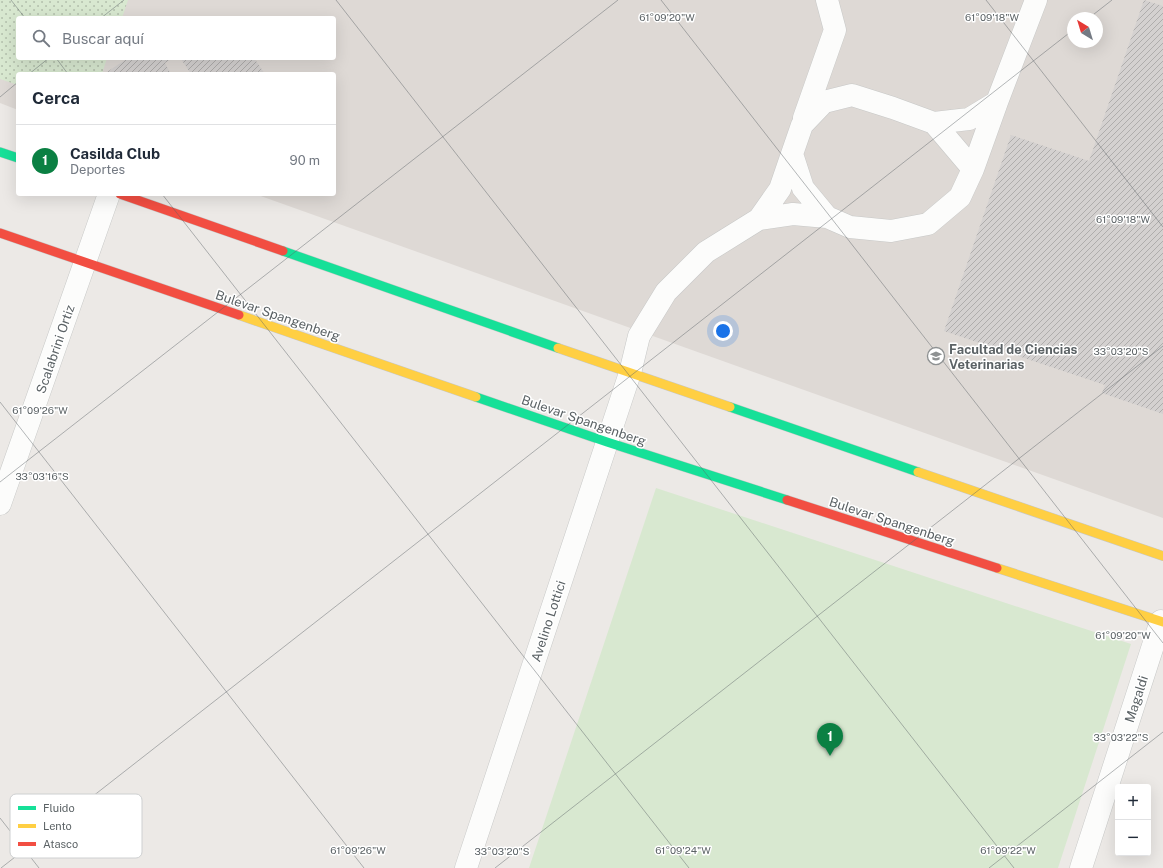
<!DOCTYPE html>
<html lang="es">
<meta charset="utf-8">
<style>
body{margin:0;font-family:"Public Sans",sans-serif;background:#f6f6f7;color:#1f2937}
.controls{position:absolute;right:12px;bottom:12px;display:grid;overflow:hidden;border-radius:4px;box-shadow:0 4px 16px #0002}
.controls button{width:36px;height:36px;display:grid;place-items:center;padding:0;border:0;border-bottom:1px solid #e0e1e3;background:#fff;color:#1f2937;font:20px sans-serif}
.compass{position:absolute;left:1067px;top:12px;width:36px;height:36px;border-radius:50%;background:#fff;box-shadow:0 4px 16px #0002;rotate:322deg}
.you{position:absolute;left:723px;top:331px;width:14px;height:14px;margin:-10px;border:3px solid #fff;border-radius:50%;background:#1a73e8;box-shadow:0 0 0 6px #1a73e833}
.badge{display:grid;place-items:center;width:26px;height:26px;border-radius:50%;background:#0b8043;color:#fff;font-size:13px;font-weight:700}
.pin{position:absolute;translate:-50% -33px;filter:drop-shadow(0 1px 2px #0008)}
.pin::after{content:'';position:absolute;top:21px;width:14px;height:12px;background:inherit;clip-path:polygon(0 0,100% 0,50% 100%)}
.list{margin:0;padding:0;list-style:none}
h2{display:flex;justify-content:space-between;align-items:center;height:52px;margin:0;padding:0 16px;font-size:17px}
h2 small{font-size:13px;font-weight:400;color:#747a83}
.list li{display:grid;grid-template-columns:26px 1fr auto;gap:12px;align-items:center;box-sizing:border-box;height:72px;padding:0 16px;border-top:1px solid #e0e1e3}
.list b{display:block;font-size:15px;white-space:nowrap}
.list p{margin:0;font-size:13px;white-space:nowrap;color:#747a83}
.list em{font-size:13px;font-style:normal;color:#747a83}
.icon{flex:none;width:22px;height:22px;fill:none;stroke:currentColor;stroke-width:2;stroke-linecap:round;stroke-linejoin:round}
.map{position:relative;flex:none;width:1163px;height:868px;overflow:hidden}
.search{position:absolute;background:#fff;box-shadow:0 4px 16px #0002;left:16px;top:16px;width:320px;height:44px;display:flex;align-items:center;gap:10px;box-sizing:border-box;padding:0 14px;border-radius:4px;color:#747a83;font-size:15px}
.panel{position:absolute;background:#fff;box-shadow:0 4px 16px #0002;left:16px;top:72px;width:320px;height:124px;border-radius:4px}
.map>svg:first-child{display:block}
.education{fill:#ded9d5;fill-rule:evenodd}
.grass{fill:url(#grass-dots)}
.pitch{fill:#d8e8d0}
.building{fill:url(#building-hatch)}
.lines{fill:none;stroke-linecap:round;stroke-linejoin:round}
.street-casing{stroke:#c7c8c7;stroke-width:23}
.fast-casing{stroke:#c7c8c7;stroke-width:10}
.slow-casing{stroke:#c7c8c7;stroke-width:10}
.jam-casing{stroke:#c7c8c7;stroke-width:10}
.street{stroke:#fcfcfb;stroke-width:22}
.fast{stroke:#16e098;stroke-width:9}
.slow{stroke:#ffcf43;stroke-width:9}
.jam{stroke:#f24e42;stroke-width:9}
.ticks{fill:none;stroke:#5b6265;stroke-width:1;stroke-opacity:0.45}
.labels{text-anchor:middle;stroke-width:3;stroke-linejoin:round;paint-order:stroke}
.street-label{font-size:13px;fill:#5b6265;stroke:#fff}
.poi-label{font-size:13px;font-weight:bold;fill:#5b6265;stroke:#fff;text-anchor:start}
.key{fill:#fff;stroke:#ced0d1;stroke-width:1}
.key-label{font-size:11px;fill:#5b6265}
.ticks-label{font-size:10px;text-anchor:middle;fill:#5b6265;stroke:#fff;stroke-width:3;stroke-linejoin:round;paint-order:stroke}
</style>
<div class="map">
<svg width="1163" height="868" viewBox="0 0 1163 868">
<defs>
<pattern id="grass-dots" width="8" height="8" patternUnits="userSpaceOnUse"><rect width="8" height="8" fill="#d8e8d0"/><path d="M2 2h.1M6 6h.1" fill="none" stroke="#b2bfac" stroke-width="1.8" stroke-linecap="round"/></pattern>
<pattern id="building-hatch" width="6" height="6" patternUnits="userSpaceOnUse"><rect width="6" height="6" fill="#d4d1d0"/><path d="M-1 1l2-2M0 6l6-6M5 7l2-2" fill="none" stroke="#afadac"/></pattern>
</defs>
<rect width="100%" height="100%" fill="#ece9e6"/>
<path class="education" d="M0,0h1163v518l-908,-324h79v-120h-316v36l-18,-7zM18,18h316v40h-316zM1073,18h24v24h-24z"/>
<path class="grass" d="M0,0h128l-6,18h-104v40h89l-5,16h-84v11l-18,-6z"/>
<path class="pitch" d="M656,488l475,156 -73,224h-529z"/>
<path class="building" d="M1144,0l19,6v408l-61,-21 3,-8 -161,-54 67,-196 78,26z
M128,58h45l-8,5 6,11h-67z
M183,58h71l11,16h-74l-10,-15z"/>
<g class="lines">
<g class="street-casing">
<path id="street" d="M852,95l41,13 41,15 39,46 -13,28 -32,27 -37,7 -41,-4 -23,-10 -24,-29 -11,-34 10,-29 22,-23z
M804,118l31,-88 -8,-30
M934,123l35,-4 28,-17
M973,169l24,-67 39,-102
M759,219l34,-5 34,3
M0,504l109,-310
M466,868l164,-495 9,-37 27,-44 40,-40 53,-33 21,-30 12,-35
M1081,868l80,-247"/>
</g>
<g class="fast-casing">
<path id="fast" d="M0,152l18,6
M283,251l275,97
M476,397l131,45 180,58
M730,407l188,65"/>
</g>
<g class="slow-casing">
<path id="slow" d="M239,315l237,82
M558,348l172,59
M918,472l245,84
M997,568l166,54"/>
</g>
<g class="jam-casing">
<path id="jam" d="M120,194l163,57
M0,233l239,82
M787,500l210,68"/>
</g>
<use href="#street" class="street"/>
<use href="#fast" class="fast"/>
<use href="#slow" class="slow"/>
<use href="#jam" class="jam"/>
</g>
<path class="ticks" d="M11,0l14,18M336,0l678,868M661,0l502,643M986,0l177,227M101,18l23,-18M1089,18l23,-18M56,58l12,16M29,74l20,-16M0,97l18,-15M162,194l527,674M0,402l364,466M0,482l618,-482M0,818l39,50M1,868l1072,-838M495,868l668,-522M989,868l174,-136"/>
<defs>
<g id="university-ring" transform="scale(0.9)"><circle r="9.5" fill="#fff" stroke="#8e9192" stroke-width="1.5"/><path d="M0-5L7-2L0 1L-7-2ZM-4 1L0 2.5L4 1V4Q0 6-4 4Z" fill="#8e9192"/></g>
</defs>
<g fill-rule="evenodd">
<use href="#university-ring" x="936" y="356"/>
</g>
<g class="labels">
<g class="street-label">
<text transform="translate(278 315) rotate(19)" y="5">Bulevar Spangenberg</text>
<text transform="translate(55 349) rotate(-71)" y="5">Scalabrini Ortiz</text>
<text transform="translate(584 420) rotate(19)" y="5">Bulevar Spangenberg</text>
<text transform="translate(892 521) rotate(18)" y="5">Bulevar Spangenberg</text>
<text transform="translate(548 621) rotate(-72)" y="5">Avelino Lottici</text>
<text transform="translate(1136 699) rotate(-72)" y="5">Magaldi</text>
</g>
<g class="poi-label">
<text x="949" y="354">Facultad de Ciencias<tspan x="949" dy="15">Veterinarias</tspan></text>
</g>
</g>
<rect x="10" y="794" width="132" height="64" rx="6" class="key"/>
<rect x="18" y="806" width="18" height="4" fill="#16e098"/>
<rect x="18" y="824" width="18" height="4" fill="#ffcf43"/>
<rect x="18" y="842" width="18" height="4" fill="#f24e42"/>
<g class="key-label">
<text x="43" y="812">Fluido</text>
<text x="43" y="830">Lento</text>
<text x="43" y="848">Atasco</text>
</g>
<g class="ticks-label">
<text x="667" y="21">61°09'20"W</text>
<text x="992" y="21">61°09'18"W</text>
<text x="1123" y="223">61°09'18"W</text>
<text x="1121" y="355">33°03'20"S</text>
<text x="40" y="414">61°09'26"W</text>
<text x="42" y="480">33°03'16"S</text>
<text x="1123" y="639">61°09'20"W</text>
<text x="1121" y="741">33°03'22"S</text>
<text x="358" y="854">61°09'26"W</text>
<text x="683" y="854">61°09'24"W</text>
<text x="1008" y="854">61°09'22"W</text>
<text x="502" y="855">33°03'20"S</text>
</g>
</svg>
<div class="controls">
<button>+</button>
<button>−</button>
</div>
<svg class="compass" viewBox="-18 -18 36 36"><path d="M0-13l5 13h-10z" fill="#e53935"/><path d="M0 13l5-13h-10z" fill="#747a83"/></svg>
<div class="you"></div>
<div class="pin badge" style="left:830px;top:756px">1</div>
<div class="search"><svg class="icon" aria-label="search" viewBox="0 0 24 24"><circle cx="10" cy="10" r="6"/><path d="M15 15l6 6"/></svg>Buscar aquí</div>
<section class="panel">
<h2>Cerca<small></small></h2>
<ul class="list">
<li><span class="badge">1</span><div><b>Casilda Club</b><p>Deportes</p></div><em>90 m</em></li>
</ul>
</section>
</div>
